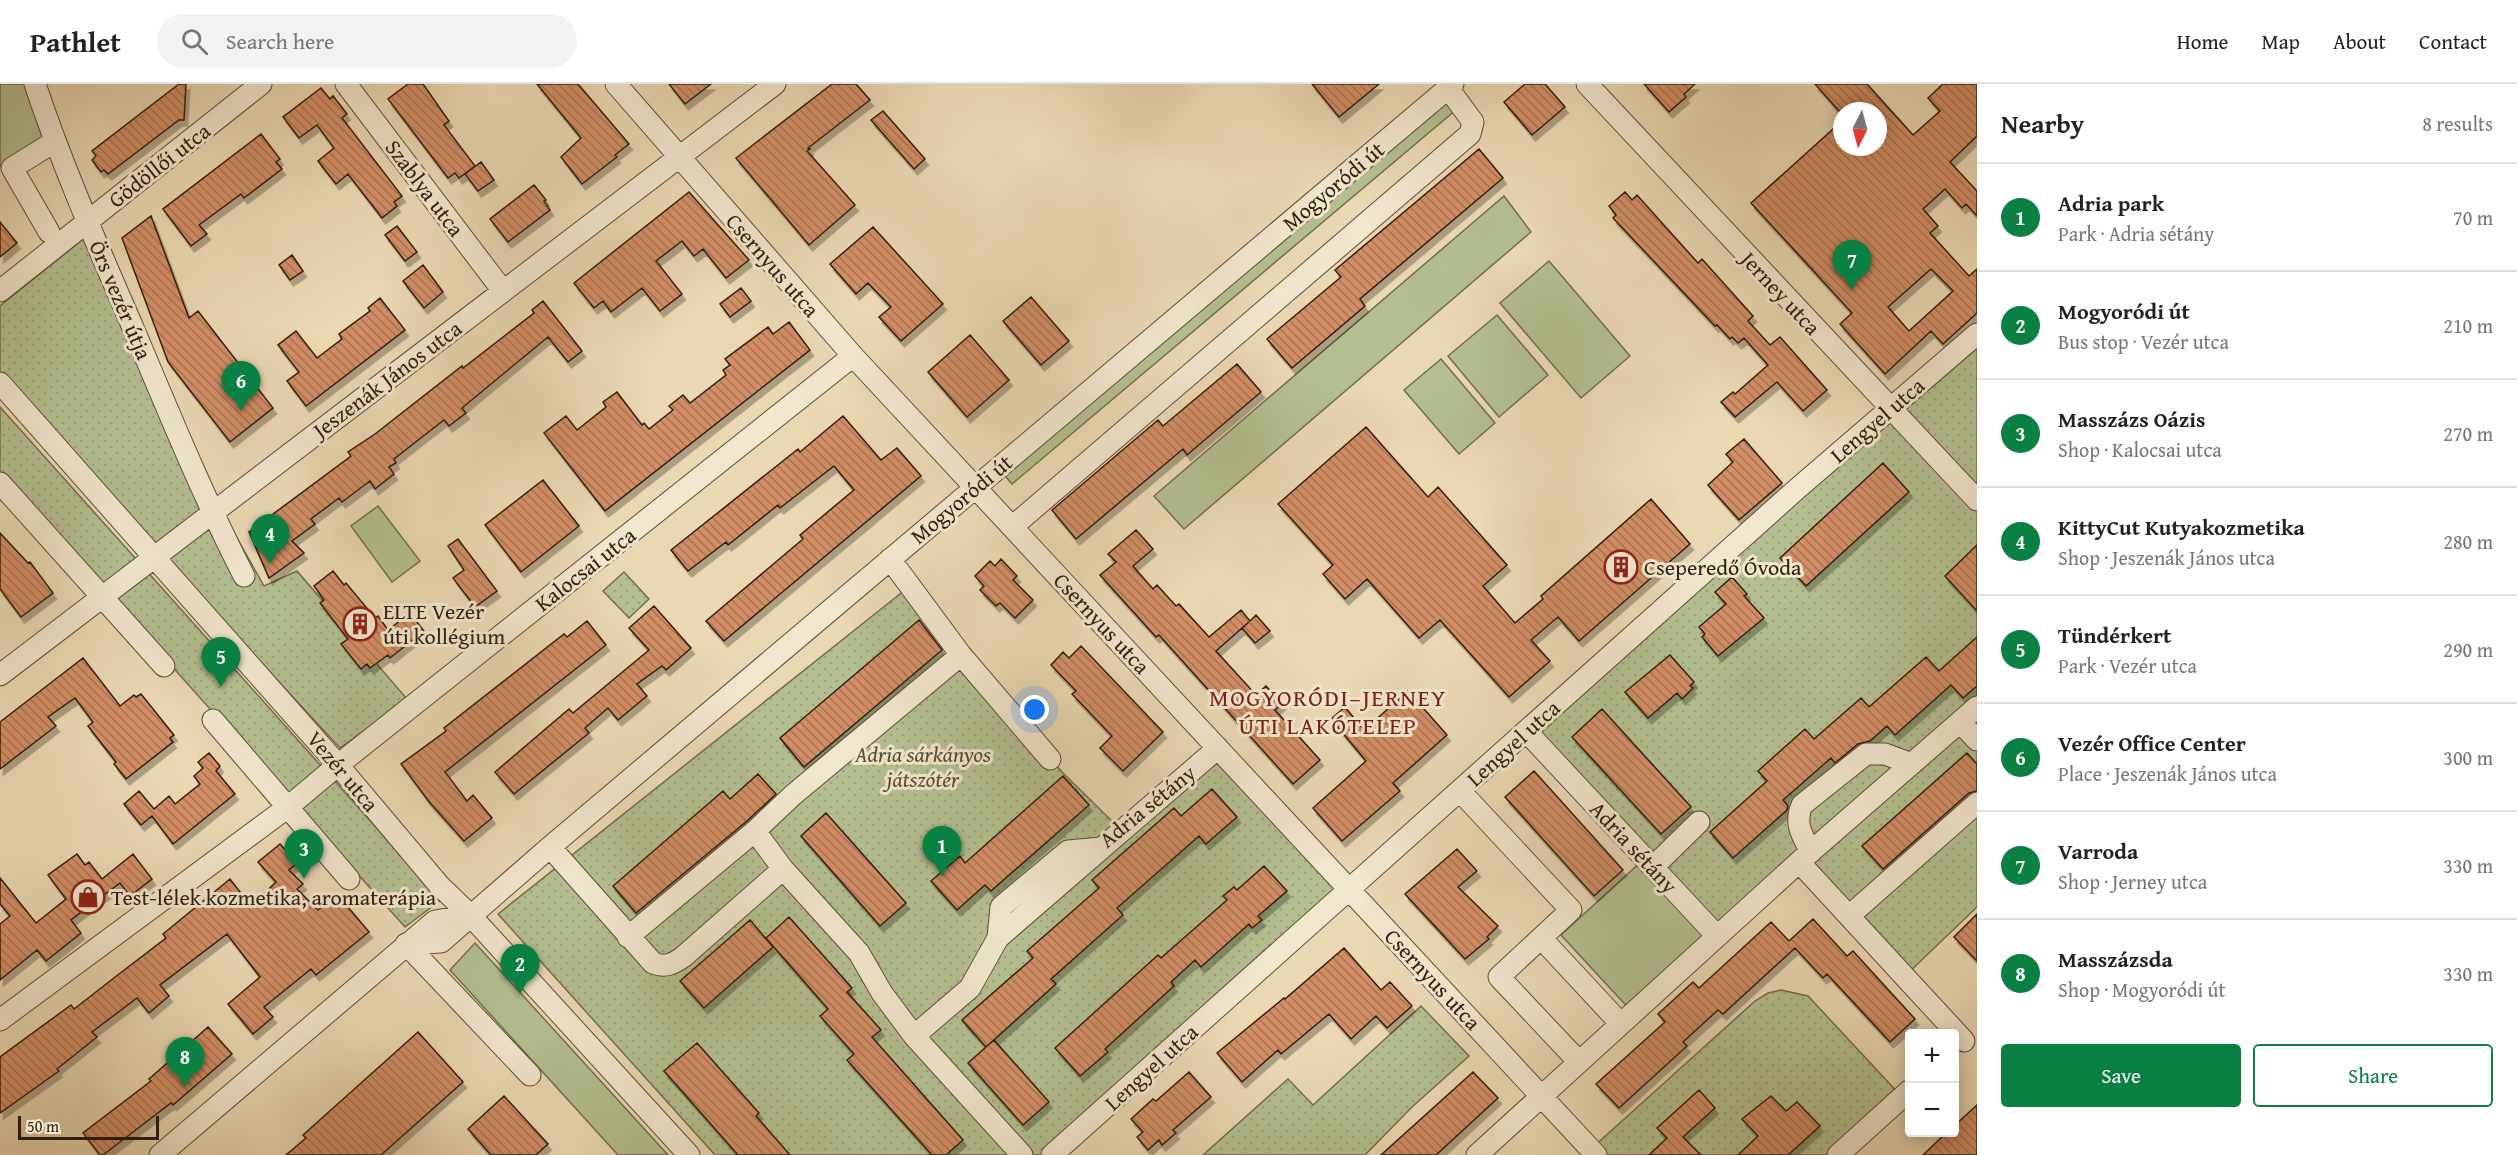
<!DOCTYPE html>
<meta charset="utf-8">
<style>
body{margin:0;font-family:"Gentium Book Plus",serif;background:#f2f2f2;color:#222}
.controls{position:absolute;right:18px;bottom:18px;display:grid;overflow:hidden;border-radius:6px;box-shadow:0 3px 15px #0003}
.controls button{width:54px;height:54px;display:grid;place-items:center;padding:0;border:0;border-bottom:2px solid #e0e0e0;background:#fff;color:#222;font:30px sans-serif}
.compass{position:absolute;left:1833px;top:18px;width:54px;height:54px;border-radius:50%;background:#fff;box-shadow:0 3px 15px #0003;rotate:186deg}
.scale{position:absolute;left:18px;bottom:15px;width:141px;box-sizing:border-box;padding-left:6px;border:3px solid #311f09;border-top:0;font-size:16px;line-height:21px;white-space:nowrap;color:#311f09;-webkit-text-stroke:4px #f1e6ce;paint-order:stroke}
.you{position:absolute;left:1035px;top:626px;width:21px;height:21px;margin:-15px;border:4px solid #fff;border-radius:50%;background:#1a73e8;box-shadow:0 0 0 9px #1a73e833}
.badge{display:grid;place-items:center;width:39px;height:39px;border-radius:50%;background:#0b8043;color:#fff;font-size:20px;font-weight:700}
.pin{position:absolute;translate:-50% -50px;filter:drop-shadow(0 2px 3px #0008)}
.pin::after{content:'';position:absolute;top:32px;width:21px;height:18px;background:inherit;clip-path:polygon(0 0,100% 0,50% 100%)}
.list{margin:0;padding:0;list-style:none}
h2{display:flex;justify-content:space-between;align-items:center;height:78px;margin:0;padding:0 24px;font-size:26px}
h2 small{font-size:20px;font-weight:400;color:#767676}
.list li{display:grid;grid-template-columns:39px 1fr auto;gap:18px;align-items:center;box-sizing:border-box;height:108px;padding:0 24px;border-top:2px solid #e0e0e0}
.list b{display:block;font-size:22px;white-space:nowrap}
.list p{margin:0;font-size:20px;white-space:nowrap;color:#767676}
.list em{font-size:20px;font-style:normal;color:#767676}
.actions{display:flex;gap:12px;padding:18px 24px}
.actions a{flex:1;padding:14px 0;border:2px solid #0b8043;border-radius:6px;text-align:center;font-size:21px;color:#0b8043}
.actions .main{background:#0b8043;color:#fff}
.icon{flex:none;width:33px;height:33px;fill:none;stroke:currentColor;stroke-width:2;stroke-linecap:round;stroke-linejoin:round}
.map{position:relative;flex:none;width:1977px;height:1071px;overflow:hidden}
header{display:flex;align-items:center;gap:36px;box-sizing:border-box;height:84px;padding:0 30px;background:#fff;border-bottom:2px solid #e0e0e0}
header strong{font-size:28px}
nav{display:flex;gap:33px;margin-inline-start:auto;font-size:21px}
.search{width:420px;height:54px;background:#f2f2f2;display:flex;align-items:center;gap:15px;box-sizing:border-box;padding:0 21px;border-radius:33px;color:#767676;font-size:22px}
main{display:flex}
aside{flex:1;background:#fff}
.map>svg:first-child{display:block}
.grass{fill:#b3bf90;stroke:#726f4c;stroke-width:1.5}
.park{fill:url(#park-dots);stroke:#726f4c;stroke-width:1.5}
.building{fill:url(#building-back-hatch);stroke:#311f09;stroke-width:1.5;fill-rule:evenodd;filter:url(#shadow)}
.lines{fill:none;stroke-linecap:round;stroke-linejoin:round}
.minor-casing{stroke:#5f4d34;stroke-width:23}
.minor{stroke:#f1e6ce;stroke-width:21}
.labels{text-anchor:middle;stroke-width:6;stroke-linejoin:round;paint-order:stroke}
.street-label{font-size:22px;fill:#311f09;stroke:#f1e6ce}
.poi-label{font-size:22px;fill:#311f09;stroke:#f1e6ce;text-anchor:start}
.park-label{font-size:22px;font-style:italic;fill:#584f32;stroke:#f1e6ce}
.neighbourhood-label{font-size:24px;letter-spacing:1.5px;fill:#7a1f14;stroke:#f1e6ce}
</style>
<header>
<strong>Pathlet</strong>
<div class="search"><svg class="icon" aria-label="search" viewBox="0 0 24 24"><circle cx="10" cy="10" r="6"/><path d="M15 15l6 6"/></svg>Search here</div>
<nav><a>Home</a><a>Map</a><a>About</a><a>Contact</a></nav>
</header>
<main>
<div class="map">
<svg width="1977" height="1071" viewBox="0 0 1977 1071">
<defs>
<pattern id="park-dots" width="8" height="8" patternUnits="userSpaceOnUse" patternTransform="scale(1.5)"><rect width="8" height="8" fill="#b3bf90"/><path d="M2 2h.1M6 6h.1" fill="none" stroke="#9aa47b" stroke-width="1.8" stroke-linecap="round"/></pattern>
<pattern id="building-back-hatch" width="6" height="6" patternUnits="userSpaceOnUse" patternTransform="scale(1.5)"><rect width="6" height="6" fill="#d28e65"/><path d="M-1 5l2 2M0 0l6 6M5-1l2 2" fill="none" stroke="#ab7351"/></pattern>
<filter id="shadow"><feDropShadow dx="3.5" dy="6" stdDeviation="0" flood-color="#0004"/></filter>
</defs>
<rect width="100%" height="100%" fill="#ead8b3"/>
<filter id="stains"><feTurbulence type="fractalNoise" baseFrequency=".00333" numOctaves="4"/><feColorMatrix values="0 0 0 0 .2 0 0 0 0 .09 0 0 0 0 .02 0 0 0 .5 -.17"/></filter>
<radialGradient id="worn" r=".72"><stop offset=".6" stop-color="#630" stop-opacity="0"/><stop offset="1" stop-color="#630" stop-opacity=".3"/></radialGradient>
<path class="grass" d="M0,0h26l18,58 -44,25z
M1446,13l11,12 -445,375 -11,-13z
M1504,112l27,36 -347,297 -30,-33z
M1549,177l81,95 -49,42 -81,-95z
M1497,231l51,60 -49,42 -51,-61z
M1441,275l54,64 -36,31 -55,-64z
M378,422l42,55 -28,21 -41,-56z
M1645,774l72,78 -84,77 -72,-78z
M475,859l193,212h-50l-168,-185z"/>
<path class="park" d="M87,152l140,284 37,66 33,-15 110,128 -67,49 -340,-368v-74z
M1977,249v574l-73,70 -104,-114 -83,73 -191,-205z
M0,323l441,493 -36,27 -405,-453z
M624,488l25,27 -20,19 -26,-27z
M910,502l51,69 101,117 60,59 96,-83 132,141 -298,266h-337l-217,-241z
M1781,906l27,6 94,101 -64,58h-242l-5,-6 164,-148 13,-8z
M1421,922l48,50 -57,51 -47,48h-162l85,-76 25,26z"/>
<path class="building" d="M179,0h7l-2,36h-5l-71,54 -4,-4 -3,2 -9,-12 4,-4 -4,-5z
M408,0h15l26,37 -5,4 31,41 -16,12 -4,-5 -7,5 -60,-79z
M537,0h41l51,60 -14,11 2,2 -35,27 -21,-27 20,-19z
M669,0h42l-26,20z
M832,0h24l14,16 -62,48 2,1 -3,2 48,54 -46,40 -73,-87z
M1312,0h67l-40,33z
M1525,0h20l20,23 -33,28 -28,-33z
M1644,0h51l-11,10 2,3 -17,15z
M1815,0h52l46,51 27,-24 -12,-13 15,-14h34v52l-27,26 27,29v25l-11,-12 -4,4 -17,-19 -22,20 15,17 -8,7 39,43 8,-7v44l-34,31 -12,-13 -46,43 -45,-50 12,-11 -101,-110 91,-82v26h36v-36h-39zM1931,185l22,22 -44,40 -21,-24z
M321,4l9,11 3,-3 14,18 -5,4 60,78 -8,6 3,4 -15,12 -34,-44 -12,10 -18,-23 16,-13 -17,-23 -18,13 -16,-21z
M883,27l42,48 -11,10 -43,-49z
M261,50l19,25 -4,3 6,7 -38,29 -3,-4 -42,31 8,9 -16,12 -28,-37z
M1479,65l24,29 -143,121 5,7 -73,62 -25,-29 74,-62 -6,-7z
M481,78l13,18 -16,11 -13,-17z
M534,101l12,15 -2,1 6,9 -42,32 -18,-23z
M689,108l60,68 -23,18 -23,-29 -9,7 -12,-15 -26,20 26,33 -22,17 -18,-23 -31,24 -8,-11 -9,7 -20,-25z
M1625,108l7,8 5,-5 61,68 4,-4 51,57 -5,5 22,24 10,-8 47,53 -24,21 -26,-29 -42,35 -14,-15 12,-10 2,2 33,-29 -24,-27 -6,5 -6,-6 -2,2 -13,-14 -2,1 -102,-108 3,-3 -7,-9z
M151,132l38,102 9,-7 75,97 -43,34 -62,-80 -46,-124z
M0,138l17,21 -17,14z
M397,142l20,26 -12,9 -20,-26z
M873,143l70,77 -42,37 -22,-24 12,-10 -23,-24 -12,11 -26,-30z
M292,171l11,16 -13,9 -11,-15z
M423,181l20,27 -19,16 -21,-27z
M741,204l10,13 -21,16 -10,-13z
M1031,213l38,44 -28,24 -38,-44z
M380,214l25,32 -99,76 -19,-25 12,-9 -21,-27 18,-14 21,27 25,-19 -3,-5 31,-23 -2,-3z
M543,217l39,50 -14,11 -20,-25 -86,71 4,5 -17,13 -5,-6 -50,39 2,4 -7,4 5,7 -19,15 -5,-8 -28,21 -3,-4 -28,21 4,5 -23,17 12,12 -35,25 -20,-46 102,-76 -3,-4 27,-18 87,-68 1,2 71,-55 -2,-3z
M789,238l21,28 -205,161 -61,-78 22,-17 11,14 29,-23 -3,-5 14,-10 25,33 2,-2 5,6 24,-19 -4,-4 14,-11 7,8 36,-28 -3,-5 7,-5 -5,-6 43,-32 5,7z
M970,251l39,45 -42,37 -39,-45z
M1237,280l24,28 -74,63 -4,-6 -107,90 -24,-29 106,-90 5,6z
M843,332l38,44 16,-12 24,28 -197,165 -18,-20 97,-82 -3,-4 54,-45 -20,-24 -54,42 -2,-3 -50,40 -2,-3 -38,29 -17,-21 127,-101 2,3z
M1366,343l62,70 10,-10 69,78 -24,21 32,37 28,-24 -2,-3 110,-97 39,45 -111,97 -21,-24 -27,23 19,21 -41,36 -69,-77 -21,18 -52,-59 -22,20 -22,-25 10,-9 -55,-61z
M1744,355l38,44 -43,37 -31,-35 25,-23 -7,-8z
M1883,379l26,29 -103,94 -26,-28z
M543,396l36,46 -58,46 -36,-47z
M1136,446l17,19 -20,17 20,23 4,-4 19,21 3,-2 30,33 32,-27 9,11 6,-6 14,16 -15,12 -13,-15 7,-6 -33,29 40,44 10,-9 16,18 -7,6 45,50 -27,24 -134,-149 -3,2 -56,-62 16,-13 -8,-8z
M0,449l28,30 2,-1 23,31 -32,24 -21,-28z
M458,455l39,52 -22,16 -22,-29 11,-8 -16,-24z
M1977,461v66l-32,-35z
M1001,475l16,17 -4,4 20,20 -18,18 -15,-15 -4,3 -16,-16 4,-4 -9,-10 15,-15 5,5z
M333,487l11,14 2,-2 29,35 3,-2 10,14 22,-17 14,18 -34,27 -2,-3 -18,13 -3,-4 -6,5 -20,-25 7,-5 -28,-36 4,-3 -10,-14z
M1732,493l15,17 -3,2 20,22 -46,38 -16,-19 3,-3 -6,-7 27,-23 -11,-12z
M654,522l37,42 -25,22 -4,-4 -25,18 10,12 -29,24 -10,-12 -23,20 4,5 -75,61 -19,-22 74,-63 4,4 76,-63 -20,-22z
M919,536l23,30 -138,117 -24,-29z
M587,537l19,24 -161,127 22,29 6,-6 19,23 -28,23 -34,-38 -29,-39 45,-33 -2,-3 120,-94 3,3z
M1977,553v49l-14,12 -12,-13 -56,50 -8,-9 -17,15 -12,3 -23,19 -4,-5 -48,42 5,6 -1,4 -54,48 -23,-26 57,-51 -9,-10 47,-42 9,10 47,-41 8,9 57,-50 13,14z
M1081,562l82,86 -40,39 -23,-23 12,-12 -40,-42 4,-3 -25,-26 12,-13 6,6z
M1670,571l24,27 -4,4 3,2 -11,11 -5,-6 -29,25 -23,-26z
M83,574l37,48 14,-11 2,2 5,-3 33,41 -4,3 3,4 -47,37 -12,-15 2,-2 -28,-36 5,-4 -18,-24 -27,19 8,9 -56,43v-47z
M1408,607l39,44 -54,48 7,8 -58,50 -29,-33 53,-47 -35,-42 14,-12 19,23z
M1602,625l89,98 -30,27 -89,-97z
M209,669l11,13 -4,5 19,23 -62,50 -21,-28 -11,9 -17,-21 15,-13 15,18 15,-13 6,8 25,-20 -6,-8 9,-8 -5,-6z
M1967,669l10,11v27l-8,2 -86,76 -21,-23z
M1534,687l89,99 -29,26 -89,-99z
M758,690l18,20 -29,27 -111,92 -23,-27 110,-95 7,8z
M1063,692l26,29 -98,86 -6,-6 -28,25 -26,-29 29,-25 5,7z
M1212,705l25,28 -31,27 -7,-8 -82,72 6,7 -72,64 5,5 -70,63 -24,-27 71,-62 -6,-7 72,-63 -7,-8 82,-72 7,8z
M826,729l80,90 -26,23 -79,-90z
M280,760l17,19 -8,7 14,14 -6,5 21,21 19,-16 32,38 -53,43 -5,-6 -47,38 9,10 -20,17 -25,-30 32,-27 -33,-43 -67,51 9,11 -20,17 -12,-15 -45,34 5,5 -40,32 2,2 -59,42v-56l71,-52 3,4 45,-35 47,-36 -3,-4 67,-55 21,27 25,-24 -18,-20z
M1457,765l20,22 -19,16 40,39 -11,11 2,2 -24,20 -60,-65z
M77,770l8,11 4,-3 13,17 31,-25 19,25 -22,17 -10,-13 -49,37 10,13 -35,28 -9,-11 -37,30v-56l10,-8 -10,-12v-26l36,45 30,-24 -18,-24z
M1264,782l23,25 -29,25 4,4 -10,8 -3,-4 -48,43 -6,-7 -24,22 3,4 -69,63 3,3 -28,24 -25,-28 103,-93 3,3 66,-58 -4,-4 11,-9 3,3z
M1977,830v47l-23,-24z
M789,833l63,71 -5,4 34,38 -9,7 91,103 -17,15h-14l-85,-95 7,-6 -34,-38 8,-7 -62,-71z
M1813,835l34,37 6,-5 62,68 -25,23 -63,-68 -4,4 -28,-30 -72,66 -5,-4 -35,32 4,4 -68,62 -23,-24 69,-62 -7,-8 35,-32 6,6 72,-66 18,19z
M750,836l23,27 -69,61 -24,-27z
M1344,864l37,42 9,-8 22,24 -25,22 -11,-12 -25,23 -22,-25 -48,40 -3,-4 -36,32 -25,-29 67,-55 1,1z
M208,943l24,27 -59,51 -2,-2 -68,52h-3l-17,-22 68,-52 -2,-2z
M418,948l45,50 -82,73h-95l20,-17 -3,-3z
M994,956l55,62 -26,23 -55,-62z
M697,959l62,70 -3,3 34,39h-52l-74,-84z
M1189,988l22,25 -38,33 3,3 -14,12 -3,-5 -11,10 -11,-13 6,-5 -12,-13 22,-20 3,2z
M1473,988l25,26 -62,57h-55z
M1699,1006l16,18 -32,29 18,18h-52l18,-17 -10,-10z
M504,1012l44,48 -12,11h-45l-23,-26z
M1771,1012l15,15 11,-9 23,24 -32,29h-50l20,-19 -16,-17z
M1977,1021v50h-54l24,-23h7v-6z"/>
<g class="lines">
<g class="minor-casing">
<path id="minor" d="M35,0c28,84 64,165 99,246 35,83 69,166 110,246
M346,0l157,207
M616,0l237,272 743,799
M1587,0l390,416
M49,148l-37,-64 42,-26
M0,207l261,-207
M0,299l338,382 101,120 31,30 219,240
M0,399l164,183
M1012,443l458,-393 3,-12 -25,-34
M890,475l71,96 89,104
M961,571l-168,140 -38,36 28,38 76,84 23,40 32,43 108,119
M0,591l775,-591
M213,636l136,159
M1960,638l17,18
M1526,647l191,205
M1460,707l111,119 -72,67 80,85
M550,763l103,116c12,5 20,1 30,-6l100,-88
M1811,768c-9,-17 -17,-28 -9,-47l64,-51h19l27,10
M1799,778l165,179
M1653,783l46,-45
M1849,832l128,-113
M628,853l127,-106
M998,854l104,-90
M1541,854l80,86
M406,860l35,-2 109,-95 903,-763
M406,860l124,131
M0,936l288,-213 50,-42 515,-409
M914,952l56,-48 28,-50 3,-31 67,-56 34,-3 116,-100
M160,1071l275,-234 35,-6
M1052,1071l746,-667 179,-154
M1477,1071l322,-293 178,-155
M1838,1071l72,-65"/>
</g>
<use href="#minor" class="minor"/>
</g>
<defs>
<g id="building-ring" transform="scale(1.725)"><circle r="9.5" fill="#f1e6ce" stroke="#8f2418" stroke-width="1.5"/><path d="M-4-6H4V6H1V3H-1V6H-4ZM-2.5-4.3h1.7v1.8h-1.7ZM.8-4.3h1.7v1.8H.8ZM-2.5-1h1.7V.8h-1.7ZM.8-1h1.7V.8H.8Z" fill="#8f2418"/></g>
<g id="shop-ring" transform="scale(1.725)"><circle r="9.5" fill="#f1e6ce" stroke="#8f2418" stroke-width="1.5"/><path d="M-5-2.5h2.3a2.7 3.5 0 0 1 5.4 0H5L5.5 6h-11ZM-1.5-2.5h3a1.5 2.3 0 0 0-3 0Z" fill="#8f2418"/></g>
</defs>
<g fill-rule="evenodd">
<use href="#building-ring" x="1621" y="483"/>
<use href="#building-ring" x="360" y="540"/>
<use href="#shop-ring" x="88" y="813"/>
</g>
<g class="labels">
<g class="street-label">
<text transform="translate(159 81) rotate(-38)" y="8">Gödöllői utca</text>
<text transform="translate(1333 102) rotate(-40)" y="8">Mogyoródi út</text>
<text transform="translate(425 104) rotate(53)" y="8">Szablya utca</text>
<text transform="translate(773 181) rotate(49)" y="8">Csernyus utca</text>
<text transform="translate(1781 209) rotate(47)" y="8">Jerney utca</text>
<text transform="translate(121 216) rotate(67)" y="8">Örs vezér útja</text>
<text transform="translate(387 295) rotate(-37)" y="8">Jeszenák János utca</text>
<text transform="translate(1877 336) rotate(-41)" y="8">Lengyel utca</text>
<text transform="translate(961 415) rotate(-40)" y="8">Mogyoródi út</text>
<text transform="translate(585 485) rotate(-38)" y="8">Kalocsai utca</text>
<text transform="translate(1102 539) rotate(47)" y="8">Csernyus utca</text>
<text transform="translate(1513 659) rotate(-42)" y="8">Lengyel utca</text>
<text transform="translate(343 687) rotate(50)" y="8">Vezér utca</text>
<text transform="translate(1147 722) rotate(-39)" y="8">Adria sétány</text>
<text transform="translate(1634 763) rotate(47)" y="8">Adria sétány</text>
<text transform="translate(1433 895) rotate(47)" y="8">Csernyus utca</text>
<text transform="translate(1151 983) rotate(-42)" y="8">Lengyel utca</text>
</g>
<g class="poi-label">
<text x="1644" y="491">Cseperedő Óvoda</text>
<text x="383" y="535">ELTE Vezér<tspan x="383" dy="25">úti kollégium</tspan></text>
<text x="111" y="821">Test-lélek kozmetika, aromaterápia</text>
</g>
<g class="park-label">
<text x="923" y="678">Adria sárkányos<tspan x="923" dy="25">játszótér</tspan></text>
</g>
<g class="neighbourhood-label">
<text x="1328" y="622">MOGYORÓDI–JERNEY<tspan x="1328" dy="28">ÚTI LAKÓTELEP</tspan></text>
</g>
</g>
<rect width="100%" height="100%" filter="url(#stains)"/>
<rect width="100%" height="100%" fill="url(#worn)"/>
</svg>
<div class="controls">
<button>+</button>
<button>−</button>
</div>
<svg class="compass" viewBox="-18 -18 36 36"><path d="M0-13l5 13h-10z" fill="#e53935"/><path d="M0 13l5-13h-10z" fill="#767676"/></svg>
<div class="scale">50 m</div>
<div class="you"></div>
<div class="pin badge" style="left:942px;top:792px">1</div>
<div class="pin badge" style="left:520px;top:910px">2</div>
<div class="pin badge" style="left:304px;top:795px">3</div>
<div class="pin badge" style="left:270px;top:480px">4</div>
<div class="pin badge" style="left:221px;top:603px">5</div>
<div class="pin badge" style="left:241px;top:327px">6</div>
<div class="pin badge" style="left:1852px;top:206px">7</div>
<div class="pin badge" style="left:185px;top:1003px">8</div>
</div>
<aside>
<h2>Nearby<small>8 results</small></h2>
<ul class="list">
<li><span class="badge">1</span><div><b>Adria park</b><p>Park · Adria sétány</p></div><em>70 m</em></li>
<li><span class="badge">2</span><div><b>Mogyoródi út</b><p>Bus stop · Vezér utca</p></div><em>210 m</em></li>
<li><span class="badge">3</span><div><b>Masszázs Oázis</b><p>Shop · Kalocsai utca</p></div><em>270 m</em></li>
<li><span class="badge">4</span><div><b>KittyCut Kutyakozmetika</b><p>Shop · Jeszenák János utca</p></div><em>280 m</em></li>
<li><span class="badge">5</span><div><b>Tündérkert</b><p>Park · Vezér utca</p></div><em>290 m</em></li>
<li><span class="badge">6</span><div><b>Vezér Office Center</b><p>Place · Jeszenák János utca</p></div><em>300 m</em></li>
<li><span class="badge">7</span><div><b>Varroda</b><p>Shop · Jerney utca</p></div><em>330 m</em></li>
<li><span class="badge">8</span><div><b>Masszázsda</b><p>Shop · Mogyoródi út</p></div><em>330 m</em></li>
</ul>
<div class="actions"><a class="main">Save</a><a>Share</a></div>
</aside>
</main>
